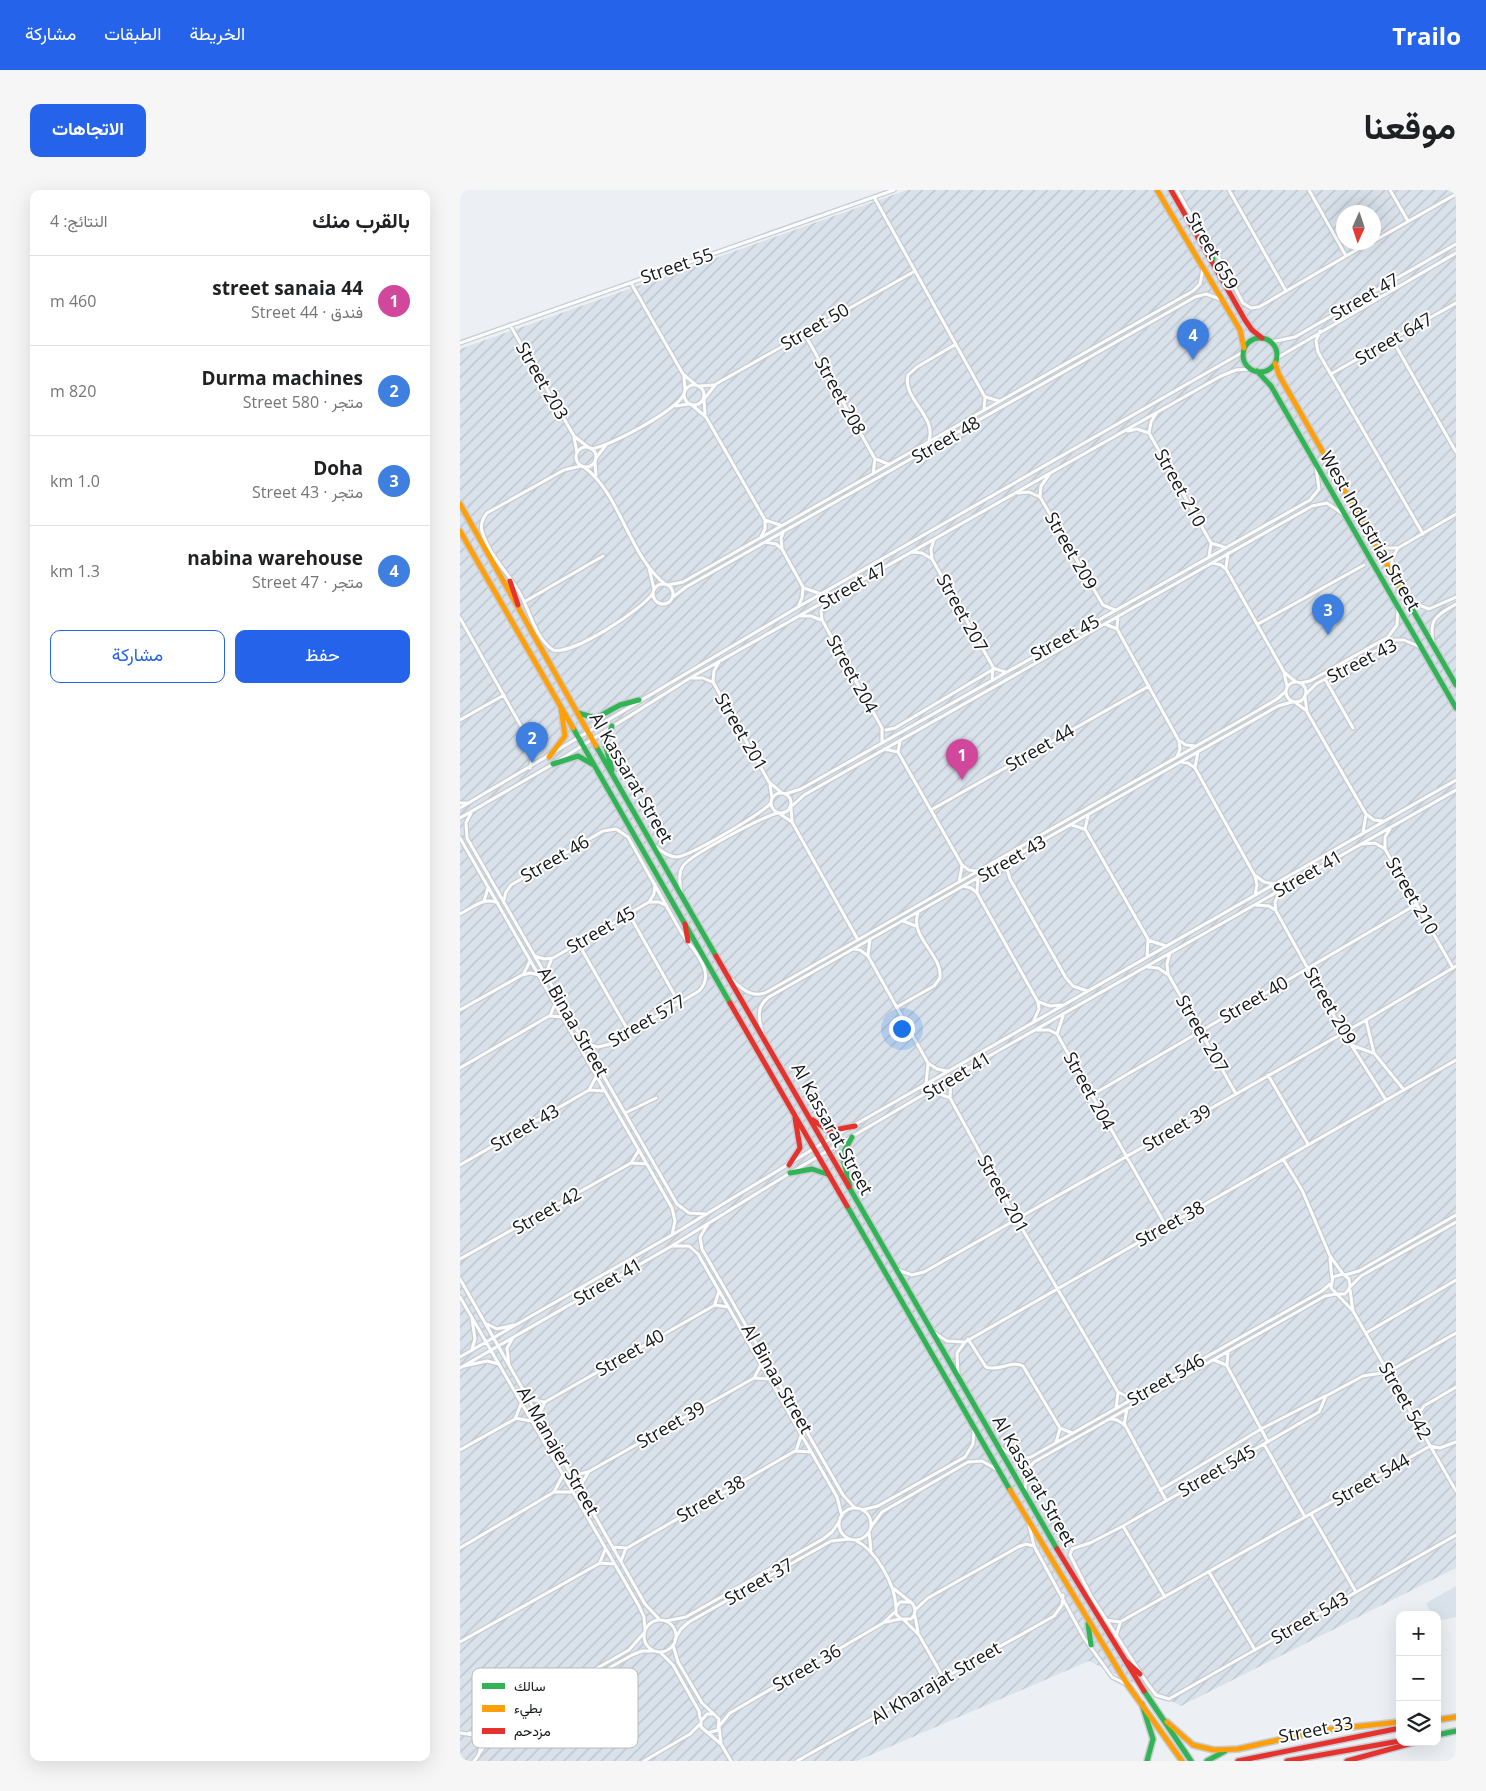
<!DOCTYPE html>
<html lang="ar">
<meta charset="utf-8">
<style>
body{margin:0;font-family:"Open Sans",Vazirmatn,sans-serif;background:#f6f6f6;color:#202124;direction:rtl}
.controls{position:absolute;right:15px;bottom:15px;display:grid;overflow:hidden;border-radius:10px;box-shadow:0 5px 20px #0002}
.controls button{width:45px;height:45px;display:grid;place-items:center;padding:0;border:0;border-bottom:1px solid #e0e0e0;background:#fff;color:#202124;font:25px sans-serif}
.compass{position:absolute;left:876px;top:15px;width:45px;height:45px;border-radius:50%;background:#fff;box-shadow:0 5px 20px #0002;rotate:183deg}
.you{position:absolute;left:441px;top:838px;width:18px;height:18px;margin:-12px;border:4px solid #fff;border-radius:50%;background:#1a73e8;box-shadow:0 0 0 8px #1a73e833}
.badge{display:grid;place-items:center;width:32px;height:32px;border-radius:50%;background:#2563eb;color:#fff;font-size:16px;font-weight:700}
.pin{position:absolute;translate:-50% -41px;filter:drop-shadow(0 1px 2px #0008)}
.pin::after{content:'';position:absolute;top:26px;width:18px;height:15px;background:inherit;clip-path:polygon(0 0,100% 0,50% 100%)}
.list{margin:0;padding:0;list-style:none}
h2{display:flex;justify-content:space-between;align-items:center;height:65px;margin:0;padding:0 20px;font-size:21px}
h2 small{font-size:16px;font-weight:400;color:#757577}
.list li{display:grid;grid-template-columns:32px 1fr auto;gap:15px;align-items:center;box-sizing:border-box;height:90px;padding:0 20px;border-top:1px solid #e0e0e0}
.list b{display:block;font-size:19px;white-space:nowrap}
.list p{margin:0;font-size:16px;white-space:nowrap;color:#757577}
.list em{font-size:16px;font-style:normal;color:#757577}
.actions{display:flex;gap:10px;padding:15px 20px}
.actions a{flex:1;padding:11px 0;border:1px solid #2563eb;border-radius:10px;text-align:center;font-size:18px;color:#2563eb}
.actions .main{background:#2563eb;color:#fff}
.icon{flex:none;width:28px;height:28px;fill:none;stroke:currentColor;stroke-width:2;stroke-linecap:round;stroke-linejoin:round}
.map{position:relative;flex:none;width:996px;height:1571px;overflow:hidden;direction:ltr;border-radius:10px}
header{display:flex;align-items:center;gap:30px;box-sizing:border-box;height:70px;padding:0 25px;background:#2563eb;color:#fff}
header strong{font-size:24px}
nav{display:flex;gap:28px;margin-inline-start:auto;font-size:18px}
.intro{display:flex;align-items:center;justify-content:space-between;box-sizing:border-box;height:120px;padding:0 30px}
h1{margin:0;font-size:35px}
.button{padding:12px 22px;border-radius:10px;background:#2563eb;color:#fff;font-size:18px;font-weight:700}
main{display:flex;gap:30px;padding:0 30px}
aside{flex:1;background:#fff;border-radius:10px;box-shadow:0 5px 20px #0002}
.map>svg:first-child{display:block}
.built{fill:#d9e2eb}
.industrial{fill:url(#industrial-furrows);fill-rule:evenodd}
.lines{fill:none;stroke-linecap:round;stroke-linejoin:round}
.street-casing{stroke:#c8cbcf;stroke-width:5.5}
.fast-casing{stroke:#c8cbcf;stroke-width:8}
.slow-casing{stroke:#c8cbcf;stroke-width:8}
.jam-casing{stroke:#c8cbcf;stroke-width:8}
.street{stroke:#fcfdfe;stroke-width:3}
.fast{stroke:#30b455;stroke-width:5}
.slow{stroke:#ff9f0a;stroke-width:5}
.jam{stroke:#e5322d;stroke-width:5}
.labels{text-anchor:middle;stroke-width:4;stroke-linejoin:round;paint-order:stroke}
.street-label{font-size:18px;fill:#131619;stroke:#fff}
.key{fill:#fff;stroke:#b8b9ba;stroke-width:1}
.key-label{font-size:14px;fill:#131619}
</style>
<header>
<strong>Trailo</strong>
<nav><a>الخريطة</a><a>الطبقات</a><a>مشاركة</a></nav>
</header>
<div class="intro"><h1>موقعنا</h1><a class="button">الاتجاهات</a></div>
<main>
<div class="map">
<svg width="996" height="1571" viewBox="0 0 996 1571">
<defs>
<pattern id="industrial-furrows" width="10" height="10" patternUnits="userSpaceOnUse" patternTransform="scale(1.25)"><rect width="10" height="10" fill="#d9e2eb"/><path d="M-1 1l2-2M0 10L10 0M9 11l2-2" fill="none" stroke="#b9c1c9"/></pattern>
</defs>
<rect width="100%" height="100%" fill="#ecf0f5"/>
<path class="built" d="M996,1396v31l-19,4v-6h-5l-6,-12z"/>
<path class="industrial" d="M447,0h549v1378l-275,138 -92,-45 -232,100h-397v-1412zM884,22h30v30h-30z"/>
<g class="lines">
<g class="street-casing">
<path id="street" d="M717,0l24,43 14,17 28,53 8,5 8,-1 111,-65
M769,0l57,101
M849,0l37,66
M930,0l18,31
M414,7l111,200 -1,12
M914,51l82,-47
M171,93l52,91 13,11
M50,135l64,111 14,11
M860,141l-4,10 2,11 105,182
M344,143l71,126 -2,15
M932,149l64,113
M811,152l24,-5 161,-93
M0,153l434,-153
M817,168l179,-105
M871,184l125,-71
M224,187l1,13
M224 205a10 10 0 1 1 20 0a10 10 0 1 1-20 0Z
M240,196l13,-1
M526,207l13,4
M245,208l11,-14 199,-113
M244,210l1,14
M216,216l13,-2
M233,216l13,11 59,103v9l-4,8
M696,224l-5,8 -2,11 62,110 -2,14
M668,241l9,-2 12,4
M114,247l3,16
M469,250c8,-24 -27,-41 -21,-65l9,-8 39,-23
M116 267a10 10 0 1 1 20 0a10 10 0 1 1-20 0Z
M131,259c19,-3 85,-38 93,-55
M136,268l10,-13
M416,269l12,5
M135,272l1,13
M121,276l-17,4 -77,43c-4,5 -7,11 -5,18 6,22 25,41 36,59 12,19 16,47 35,60 18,6 89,-40 100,-57
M124,277c36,26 45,89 81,117
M558,303l11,-1 11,5 63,108 12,5
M580,306l1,-10 8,-11
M305,330l15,5
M474,350l-3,9 1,10 61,108 -1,13
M305,352l11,2 6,5 21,38 -1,11 -4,9
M915,352l10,6h12
M751,353l13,4
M322,358l-1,-10 3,-7
M452,362l10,1 10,6
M752,373l9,2 5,4 58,103 12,10
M189,378l5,21
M766,378l2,-15
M932,381v-12l6,-11 58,-34
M193 404a10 10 0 1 1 20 0a10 10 0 1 1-20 0Z
M208,395l15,-3 510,-291 7,-7 3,-15
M344,398l17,6
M213,407l13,-10 509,-290 11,-3 14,5
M367,411l-6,10 1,9 60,108v14
M949,411l20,8 27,-12
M64,412l79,-46
M341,426h10l10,4
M0,428l70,124 3,12 -3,14
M645,434l12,5 62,112 1,8 -3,8
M798,434l106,-59
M657,439l1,-13
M973,453c-4,-25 3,-27 23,-39
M259,472l-5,9 -1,11 56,100 13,11
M533,478l12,4
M824,483l3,13
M232,488h11l9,4
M865,489l28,49
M826 502a10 10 0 1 1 20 0a10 10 0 1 1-20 0Z
M840,493l10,-2 78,-44 9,-12 1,-17
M846,504l10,-10 79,-44h9l16,7
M845,507l2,15 59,102 8,6 9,1
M836,513l11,8
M0,530l44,-25
M426,540l9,-2 97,-58
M440,551l-2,11 64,113 7,5 8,1
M720,551l6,4 9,1
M424,559l14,3
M721,572l7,1 7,5 60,108 2,9 -2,10
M735,577l3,-15
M310,595l2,13
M311 613a10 10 0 1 1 20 0a10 10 0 1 1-20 0Z
M325,604l16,-5 509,-289 9,-11 -3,-22
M0,613h8
M332,616l12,-11 508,-289 15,-3 16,11
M0,618l338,-201 445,-255
M331,618l1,13
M471,620l218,-124
M11,623l-5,10 1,15 210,366 12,9 17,1
M320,624l12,8 66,118
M628,626l-3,13 63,110 -1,18
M0,628l93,-54 137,-86 531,-302 15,-6 16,-1
M612,635l12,4
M930,639l-5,8v12l68,119
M903,643l3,-18
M0,648l212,370 3,13 -3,14
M903,654l12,-1 10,6
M193,655c7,5 15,12 24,12 13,-1 84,-43 94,-54
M549,671l-2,8 3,10 56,99 7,8 14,5
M796,686l8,6 11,2
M499,692l3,-16
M503,696l8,2 6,5 61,109 1,7 -5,11
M820,701l-5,11 1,9 67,121 43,68
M221,702c-1,-9 -3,-19 2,-26 7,-11 81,-50 95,-53
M517,702l1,-14
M44,710l2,-8 5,-7 92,-54 13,-2 12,8 53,95c10,16 37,40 18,59l-89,53 -12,3 -12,-3
M24,711l4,-13
M190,712h9l8,4
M796,715l13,1 6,4
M0,724c12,-6 24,-18 38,-11
M169,724l50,89
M443,731l13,5
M688,750l18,6
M118,753l51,89
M393,759l7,1 8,6 60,107 9,6 10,2
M710,763l-3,11 1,10 68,120
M408,765l2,-16
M75,766l9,3 9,-1 96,-56 5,-8 1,-10
M688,777l10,1 9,6
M64,783l6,-12
M86,783l6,-15
M271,789c11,10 21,20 36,13l478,-274 32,-19 8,-7
M579,812l11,4 11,-1
M437,817l37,-21 6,-8c3,-23 -31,-41 -22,-65
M0,820l62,-35 8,-2 9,2
M90,826l5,-12
M906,830l8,33 30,37
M577,840h12l8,4 109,192
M597,844l6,-18
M303,845c-4,-15 -8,-28 6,-38l509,-291 14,-4
M891,855l22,8
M0,878l89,-52 14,1
M808,885l40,69
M491,890l-1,18 67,122 101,172 14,7
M466,894l2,-20
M129,900l16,1
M472,901l18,7
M632,905l325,-191
M165,923l31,-15
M823,969l19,31 28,66 13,18
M171,973l8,-13
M0,975l129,-75 7,-13
M248,1034l-8,13 2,12 141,246 12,13
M213,1056h16l9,8 139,243 5,19
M0,1069l171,-96 16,1
M870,1069l2,19
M438,1080l14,5 12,-3 442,-252 90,-54
M885,1085l14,-4 97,-56
M0,1089l185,325 15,16
M891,1096l10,-10 95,-54
M890,1100l3,21
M878,1104h7l5,-7 -1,-8 -6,-5 -10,3 -2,11 22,23 103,180
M0,1107l179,309 5,11 1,13
M255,1114l4,-13
M12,1129l3,20 -3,10
M27,1134l10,5 17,-4
M473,1142l14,9 17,1
M906,1143l90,-53
M996,1143l-68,39 -25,4 -37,20 -7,16 -196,114 -33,17 -18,6 -2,6 21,41 56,87 9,12 13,4 287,-164
M508,1149l18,28c13,5 25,-7 37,-1l37,62 12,5
M768,1162l-1,14 41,76
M0,1167l212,-122 151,-92 633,-363
M754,1170l12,5
M49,1175l-2,-17 6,-10
M4,1176l23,-5 12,3
M0,1178l210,-121 120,-74 194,-114 472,-269
M498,1185l-1,-22 8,-11 491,-282
M295,1188l13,1
M69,1209l15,3
M656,1218l2,-15
M78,1227l7,-15 170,-97 13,2
M55,1228l16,3
M651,1229l6,1 8,5 41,75
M955,1229l9,-13 32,-19
M664,1235l3,-16
M596,1252l4,-13
M804,1254l41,73
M539,1257l19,12 13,-2 291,-166 8,-7
M0,1260l55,-31 6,-15
M336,1261l5,-15
M111,1282l8,2 9,-2 166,-94 7,-13
M119,1298l9,-15
M700,1300l101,-61 64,-33
M94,1302l9,-17
M565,1302l1,-20 8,-10 291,-166 11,-2
M379 1334a16 16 0 1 1 32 0a16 16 0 1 1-32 0Z
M402,1320l16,-4 87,-49 8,-13 1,-14
M851,1324l45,78
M569,1335l5,21 50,92 28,39 14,7
M663,1336l42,71
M411,1337l11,-15 86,-50 14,-1 14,8
M409,1342l2,18
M395,1350c21,10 40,44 41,67
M153,1357l14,1 168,-97 16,1
M0,1358l94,-56h18
M161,1371l5,-13
M140,1372l5,-12
M749,1382l46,78
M433,1398l20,16c3,6 3,10 -2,15h-10l-5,-5v-7l4,-5h10
M455,1420l13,-12 90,-51 8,-3 8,2
M455,1426l3,16
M444,1430l15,15 24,42
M646,1430l14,2 310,-176 10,2 16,-6
M184 1446a16 16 0 1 1 32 0a16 16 0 1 1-32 0Z
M206,1431l20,-4 137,-78 9,-7 7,-10
M426,1432l14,-3
M656,1446l4,-13
M215,1449l6,-10 8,-7 142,-81 19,-2
M0,1452l140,-79 14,1
M213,1455l5,17 24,41 17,16 -1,11 -10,3 -7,-6v-6l6,-7h7
M200,1462l13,13 26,46 1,7
M260,1535l10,-12 153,-90 13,-12
M259,1537l2,16
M0,1543l14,2c9,8 8,18 0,26
M9,1543l14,-1 13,-6 133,-76 15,-17
M248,1543l13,11 10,17
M20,1562l8,-11 11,-10 133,-76 10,-4h12
M184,1571l46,-27 10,-10
M337,1571l257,-145 8,-11 1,-10"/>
</g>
<g class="fast-casing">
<path id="fast" d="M747,51l6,18
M783 165a17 17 0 1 1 34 0a17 17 0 1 1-34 0Z
M797,181l14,15 185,322
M943,403l53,92
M118,523l18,5 24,-13 19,-5
M152,536l-7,17 7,27
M113,538l157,275
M136,556l120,210
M93,574l25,-8 16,9
M330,983l22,-4 15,5
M390,996l-8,-31 10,-18
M389,997l208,362
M387,1016l163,284
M628,1434l3,21
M684,1501l47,70
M682,1514l11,35 -6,22
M977,1545l19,-4
M747,1571l18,-10"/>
</g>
<g class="slow-casing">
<path id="slow" d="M697,0l83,140 4,18
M815,173l4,12 124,218
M0,314l136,242
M0,341l113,197
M89,567l16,-21 -4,-28
M550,1300l117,194 55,77
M977,1530l19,-3
M707,1532l26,23 21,5 24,-1 85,-19 77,-8"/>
</g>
<g class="jam-casing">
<path id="jam" d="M711,0l74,130 7,10 10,8
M50,391l8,24
M225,734l3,17
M256,766l133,231
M270,813l117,203
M353,930l16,11 26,-5
M329,975l11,-17 -5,-30
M597,1359l87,142
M666,1471l14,13
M778,1571l162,-33
M827,1571l113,-20
M887,1571l69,-19"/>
</g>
<use href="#street" class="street"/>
<use href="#fast" class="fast"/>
<use href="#slow" class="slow"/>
<use href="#jam" class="jam"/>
</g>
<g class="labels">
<g class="street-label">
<text transform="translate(752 61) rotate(60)" y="6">Street 659</text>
<text transform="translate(217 76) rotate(-19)" y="6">Street 55</text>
<text transform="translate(905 107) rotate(-30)" y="6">Street 47</text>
<text transform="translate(355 137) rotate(-30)" y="6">Street 50</text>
<text transform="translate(934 149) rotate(-30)" y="6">Street 647</text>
<text transform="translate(82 191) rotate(60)" y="6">Street 203</text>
<text transform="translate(380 206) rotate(61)" y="6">Street 208</text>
<text transform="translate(486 250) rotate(-30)" y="6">Street 48</text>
<text transform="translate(720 298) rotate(61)" y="6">Street 210</text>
<text transform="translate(910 341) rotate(60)" y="6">West Industrial Street</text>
<text transform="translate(611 361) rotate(60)" y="6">Street 209</text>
<text transform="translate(393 396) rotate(-30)" y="6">Street 47</text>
<text transform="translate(502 423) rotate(61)" y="6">Street 207</text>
<text transform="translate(605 448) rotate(-29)" y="6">Street 45</text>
<text transform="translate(902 471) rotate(-27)" y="6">Street 43</text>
<text transform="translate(392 484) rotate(61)" y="6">Street 204</text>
<text transform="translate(281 542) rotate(60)" y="6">Street 201</text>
<text transform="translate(580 558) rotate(-30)" y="6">Street 44</text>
<text transform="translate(171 588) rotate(60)" y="6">Al Kassarat Street</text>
<text transform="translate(95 669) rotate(-30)" y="6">Street 46</text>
<text transform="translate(552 669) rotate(-30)" y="6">Street 43</text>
<text transform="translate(848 684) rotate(-30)" y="6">Street 41</text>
<text transform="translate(952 706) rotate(60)" y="6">Street 210</text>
<text transform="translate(141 740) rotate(-30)" y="6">Street 45</text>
<text transform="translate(794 810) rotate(-30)" y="6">Street 40</text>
<text transform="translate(870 816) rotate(60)" y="6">Street 209</text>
<text transform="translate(187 831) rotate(-30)" y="6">Street 577</text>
<text transform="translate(113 832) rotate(60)" y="6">Al Binaa Street</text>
<text transform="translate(742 844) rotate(60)" y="6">Street 207</text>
<text transform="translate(497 886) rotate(-31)" y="6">Street 41</text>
<text transform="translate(629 901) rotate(61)" y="6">Street 204</text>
<text transform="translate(65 938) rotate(-30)" y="6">Street 43</text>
<text transform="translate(717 938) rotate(-30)" y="6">Street 39</text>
<text transform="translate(372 939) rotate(61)" y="6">Al Kassarat Street</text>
<text transform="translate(543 1004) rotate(61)" y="6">Street 201</text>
<text transform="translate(87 1021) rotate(-30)" y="6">Street 42</text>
<text transform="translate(710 1034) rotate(-29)" y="6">Street 38</text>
<text transform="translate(148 1092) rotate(-30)" y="6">Street 41</text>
<text transform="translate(170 1163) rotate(-30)" y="6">Street 40</text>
<text transform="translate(317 1189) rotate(60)" y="6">Al Binaa Street</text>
<text transform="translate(706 1190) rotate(-30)" y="6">Street 546</text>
<text transform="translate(945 1211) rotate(60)" y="6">Street 542</text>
<text transform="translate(211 1235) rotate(-30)" y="6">Street 39</text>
<text transform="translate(98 1261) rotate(60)" y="6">Al Manajer Street</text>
<text transform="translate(757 1281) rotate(-30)" y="6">Street 545</text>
<text transform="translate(911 1290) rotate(-30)" y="6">Street 544</text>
<text transform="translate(574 1291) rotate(60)" y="6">Al Kassarat Street</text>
<text transform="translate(251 1309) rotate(-30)" y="6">Street 38</text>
<text transform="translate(299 1392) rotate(-30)" y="6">Street 37</text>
<text transform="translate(850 1428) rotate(-30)" y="6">Street 543</text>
<text transform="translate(347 1478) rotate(-30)" y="6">Street 36</text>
<text transform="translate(476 1493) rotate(-30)" y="6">Al Kharajat Street</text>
<text transform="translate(856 1540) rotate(-11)" y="6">Street 33</text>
</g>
</g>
<rect x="12" y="1478" width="166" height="80" rx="8" class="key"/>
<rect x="22" y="1493" width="23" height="6" fill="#30b455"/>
<rect x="22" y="1515" width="23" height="7" fill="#ff9f0a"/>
<rect x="22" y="1538" width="23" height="6" fill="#e5322d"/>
<g class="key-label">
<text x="54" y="1501">سالك</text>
<text x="54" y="1523">بطيء</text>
<text x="54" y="1546">مزدحم</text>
</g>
</svg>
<div class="controls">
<button>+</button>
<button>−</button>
<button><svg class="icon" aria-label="layers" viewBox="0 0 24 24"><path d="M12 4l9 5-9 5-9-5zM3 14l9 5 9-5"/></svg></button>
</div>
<svg class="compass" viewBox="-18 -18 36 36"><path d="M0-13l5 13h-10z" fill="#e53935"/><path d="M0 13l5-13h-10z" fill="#757577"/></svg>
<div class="you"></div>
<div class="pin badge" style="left:502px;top:590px;background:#d1479c">1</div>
<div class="pin badge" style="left:72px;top:573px;background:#3f7fe0">2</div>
<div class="pin badge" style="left:868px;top:445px;background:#3f7fe0">3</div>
<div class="pin badge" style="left:733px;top:170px;background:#3f7fe0">4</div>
</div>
<aside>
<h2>بالقرب منك<small>النتائج: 4</small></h2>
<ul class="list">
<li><span class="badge" style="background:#d1479c">1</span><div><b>44 street sanaia</b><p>فندق · Street 44</p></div><em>460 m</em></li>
<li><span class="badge" style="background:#3f7fe0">2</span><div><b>Durma machines</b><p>متجر · Street 580</p></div><em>820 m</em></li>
<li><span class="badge" style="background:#3f7fe0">3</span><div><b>Doha</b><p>متجر · Street 43</p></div><em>1.0 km</em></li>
<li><span class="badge" style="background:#3f7fe0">4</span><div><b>nabina warehouse</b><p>متجر · Street 47</p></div><em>1.3 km</em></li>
</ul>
<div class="actions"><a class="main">حفظ</a><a>مشاركة</a></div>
</aside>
</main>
